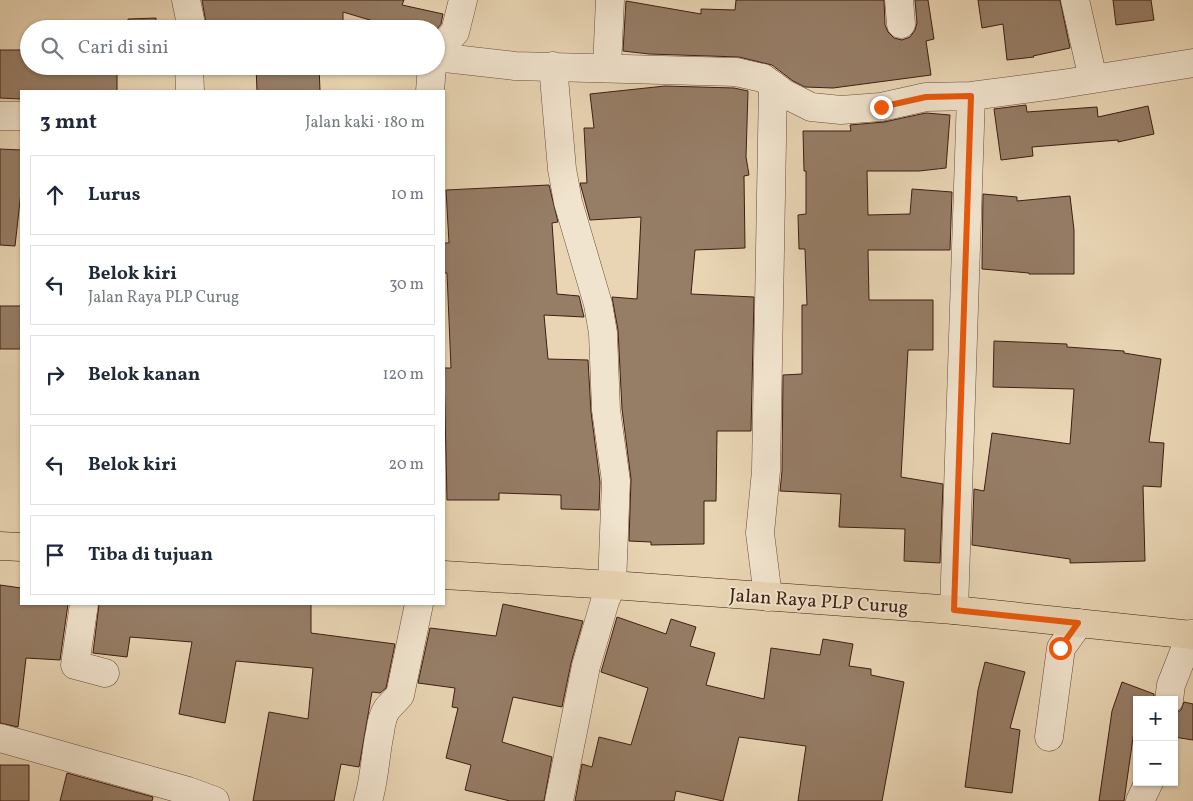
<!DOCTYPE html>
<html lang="id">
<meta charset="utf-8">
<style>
body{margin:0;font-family:Vollkorn,serif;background:#f2f2f3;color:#1f2937}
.controls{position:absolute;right:15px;bottom:15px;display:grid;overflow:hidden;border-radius:0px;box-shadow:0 1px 4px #0004}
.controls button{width:45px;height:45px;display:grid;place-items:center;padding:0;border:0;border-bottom:1px solid #e0e1e3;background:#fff;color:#1f2937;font:25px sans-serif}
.stop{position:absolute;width:15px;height:15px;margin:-11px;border:4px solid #ea580c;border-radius:50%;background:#fff}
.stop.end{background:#ea580c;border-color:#fff;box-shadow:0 1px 5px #0008}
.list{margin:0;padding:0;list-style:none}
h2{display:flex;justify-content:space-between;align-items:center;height:65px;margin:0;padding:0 20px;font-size:21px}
h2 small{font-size:16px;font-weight:400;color:#747a83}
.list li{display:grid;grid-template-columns:32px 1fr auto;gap:15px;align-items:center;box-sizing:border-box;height:80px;margin:0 10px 10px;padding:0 10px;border:1px solid #e0e1e3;border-radius:0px}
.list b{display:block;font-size:19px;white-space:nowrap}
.list p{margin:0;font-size:16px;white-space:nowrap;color:#747a83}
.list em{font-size:16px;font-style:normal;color:#747a83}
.icon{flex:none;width:28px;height:28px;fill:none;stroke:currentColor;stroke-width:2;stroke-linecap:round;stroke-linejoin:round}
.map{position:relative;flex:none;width:1193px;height:801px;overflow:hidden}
.search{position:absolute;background:#fff;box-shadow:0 1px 4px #0004;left:20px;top:20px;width:425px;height:55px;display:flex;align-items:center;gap:12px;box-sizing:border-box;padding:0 18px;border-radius:28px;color:#747a83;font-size:19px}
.panel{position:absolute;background:#fff;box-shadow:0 1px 4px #0004;left:20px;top:90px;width:425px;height:515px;border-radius:0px}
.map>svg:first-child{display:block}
.building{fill:#967d66;stroke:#3d1e11}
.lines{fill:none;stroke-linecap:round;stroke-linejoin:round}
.minor-casing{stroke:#684c3a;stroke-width:29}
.major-casing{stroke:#3d1e11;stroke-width:29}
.minor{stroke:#f1e4ce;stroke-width:28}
.major{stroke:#e9d5b4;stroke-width:28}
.route{stroke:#ea580c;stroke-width:6}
.labels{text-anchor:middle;stroke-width:4;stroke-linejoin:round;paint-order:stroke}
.street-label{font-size:19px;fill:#3d1e11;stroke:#f1e4ce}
</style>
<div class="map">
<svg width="1193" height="801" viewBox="0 0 1193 801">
<rect width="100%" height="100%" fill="#e9d5b4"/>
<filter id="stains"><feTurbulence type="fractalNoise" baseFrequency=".004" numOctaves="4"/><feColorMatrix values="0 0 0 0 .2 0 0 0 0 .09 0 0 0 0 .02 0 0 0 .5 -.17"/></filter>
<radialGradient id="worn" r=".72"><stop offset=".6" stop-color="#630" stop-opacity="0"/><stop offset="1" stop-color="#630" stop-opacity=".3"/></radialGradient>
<path class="building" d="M202,0h202l-2,5 41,9 -2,10 -4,5h-37l-57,-17v16l-90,1v-2l-46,2z
M736,0h148l1,25 3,7 6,6 8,2 8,-3 5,-7 2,-7 -2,-23h13l6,39 -8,2 5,34 -98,13 -28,-1 -12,-6 -21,-16 -33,-8 -90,-3 -26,-3 3,-50 75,13v-5l34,1z
M978,0h82l10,48 -37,8 1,1 -27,3 -4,-36 -21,4z
M1113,0h38l3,20 -38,5z
M156,18v11h-28v-10z
M0,50h29v16h88v25h-96v8l-21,-1z
M256,66h63l1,25h-63z
M665,86l69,2 14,3 -2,66 3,18 -5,1 1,72 -50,2 -4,44 63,3 -3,134h-34l-1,70h-12v43l-53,1v-3l-22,-1 2,-62 -9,-70 -4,-79 -6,-33 25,2 4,-82 -51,3 -10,-37h7l-3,-55h10l-4,-34z
M1026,105l1,7 70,-5 1,10 50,-11 6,28 -36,8v-2l-86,7 1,9 -32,4 -7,-51z
M926,113l24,2 -4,53 -27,3h-52l1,44 42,-1 2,-25 40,3 -2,58h-82l1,50h64v50h-25l-7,127 42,7 -3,79 -36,-2 1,-32 -66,-2 2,-33 -61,-3 2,-20 1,-96 19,-1v-69h5l-2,-56h-6l-1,-34 8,-1v-43h-2l-1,-40h48l-1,-6 34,-3z
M0,149l21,1v42l-6,54 -15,-1z
M549,185l9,37 -6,1 5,71 22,2 5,21 -40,-2 4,44 40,1 3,52 9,70 -1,28 -38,-1v-14l-62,-2v7h-52l-3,-132h7l-4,-95h-3v-30h5l-3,-53z
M983,194l34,3v4l53,-5 4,34v44h-45v-1l-47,-4z
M0,306h21v43h-21z
M994,341l73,3v3l57,4v2l37,6 -12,83 15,1 -3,44 -18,-1 2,75 -75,2v-4l-98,-14 2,-56 10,2 8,-58 78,11 4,-55 -81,-2z
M0,585l21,3v16h47l-8,56 -34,-2 -8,69 -18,-4z
M99,604h212v29l84,11 -9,44 -6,5 -8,-1 -13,75 -18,-3 -7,37h-81l16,-89 39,7 5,-51 -77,-7 -11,62 -46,-9 13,-72 -62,-5 -3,20 -34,-4z
M503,604l80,17 -12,42 -9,44 -49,-10 -11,45 50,15 -8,44h-34l-45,-11 6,-25 -25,-7 12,-50 -6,-1 3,-19 -37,-5 12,-55 66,8z
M617,617l49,17 5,-15 25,8 -6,19 25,7 -9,32 58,14 7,-51 49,7 3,-16 30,5 -4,22 22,3v6l33,7 -22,119h-84l8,-55 -67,-9 -16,64 -47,-10 -2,10h-99l7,-37 10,3 7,-30 32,8 17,-57 -47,-16z
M985,662l40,10 -15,56 10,2 -8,63 -47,-6 13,-97z
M1122,682l32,12v6h-17v25l-2,-1 -11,77h-25l13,-90z
M1184,702l9,2v36l-19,-3v-22l7,-5z
M0,765h29v36h-29z
M67,773l86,24 -1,4h-92z"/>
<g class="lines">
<g class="minor-casing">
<path id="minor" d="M186,0l6,29
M899,0l2,24
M1075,0l18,79
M436,53l19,-21 8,-32
M436,57l79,9 221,6 27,6 22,16 26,13 30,3 40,-3 45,-10 45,-1 91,-12 131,-21
M189,66l1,25
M553,66l9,103 6,33 30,102 5,29 3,77 10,71 -4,104 -7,16 -19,65 -27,135
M607,67l3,-67
M430,91l2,-25
M0,116h21
M768,597l-8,-64 6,-62 7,-386
M84,604l-9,61 30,8
M954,610l17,-514
M1169,700l2,-15 20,-51
M1049,737l12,-89 18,-25
M0,738l188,53 27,10
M368,801c7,-23 7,-46 12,-69 1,-8 3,-17 7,-23 4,-5 9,-9 13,-14l19,-91
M1140,801l9,-19"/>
</g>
<g class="major-casing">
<path id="major" d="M0,546l21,1
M444,575l168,10 342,25 239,25"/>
</g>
<use href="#minor" class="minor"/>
<use href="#major" class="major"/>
</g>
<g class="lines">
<path class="route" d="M881,107l45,-10 45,-1 -17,514 124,13 -18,25"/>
</g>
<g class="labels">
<g class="street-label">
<text transform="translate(819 600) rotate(4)" y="7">Jalan Raya PLP Curug</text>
</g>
</g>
<rect width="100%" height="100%" filter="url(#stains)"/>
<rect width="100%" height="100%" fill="url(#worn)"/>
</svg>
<div class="controls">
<button>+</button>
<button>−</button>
</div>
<div class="stop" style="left:1060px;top:648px"></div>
<div class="stop end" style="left:881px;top:107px"></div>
<div class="search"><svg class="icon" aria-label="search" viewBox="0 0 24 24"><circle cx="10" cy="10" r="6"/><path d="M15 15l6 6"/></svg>Cari di sini</div>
<section class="panel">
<h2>3 mnt<small>Jalan kaki · 180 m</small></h2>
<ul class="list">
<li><svg class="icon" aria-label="ahead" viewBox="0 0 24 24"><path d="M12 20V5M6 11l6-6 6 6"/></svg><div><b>Lurus</b></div><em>10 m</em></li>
<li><svg class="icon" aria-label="left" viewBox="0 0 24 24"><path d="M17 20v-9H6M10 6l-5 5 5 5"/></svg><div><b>Belok kiri</b><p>Jalan Raya PLP Curug</p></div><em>30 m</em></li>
<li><svg class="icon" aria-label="right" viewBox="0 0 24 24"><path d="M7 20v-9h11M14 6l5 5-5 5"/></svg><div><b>Belok kanan</b></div><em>120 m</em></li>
<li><svg class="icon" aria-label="left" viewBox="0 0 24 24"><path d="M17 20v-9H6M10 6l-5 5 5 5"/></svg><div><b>Belok kiri</b></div><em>20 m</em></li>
<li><svg class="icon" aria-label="arrive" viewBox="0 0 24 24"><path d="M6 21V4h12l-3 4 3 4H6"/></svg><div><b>Tiba di tujuan</b></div></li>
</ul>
</section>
</div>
